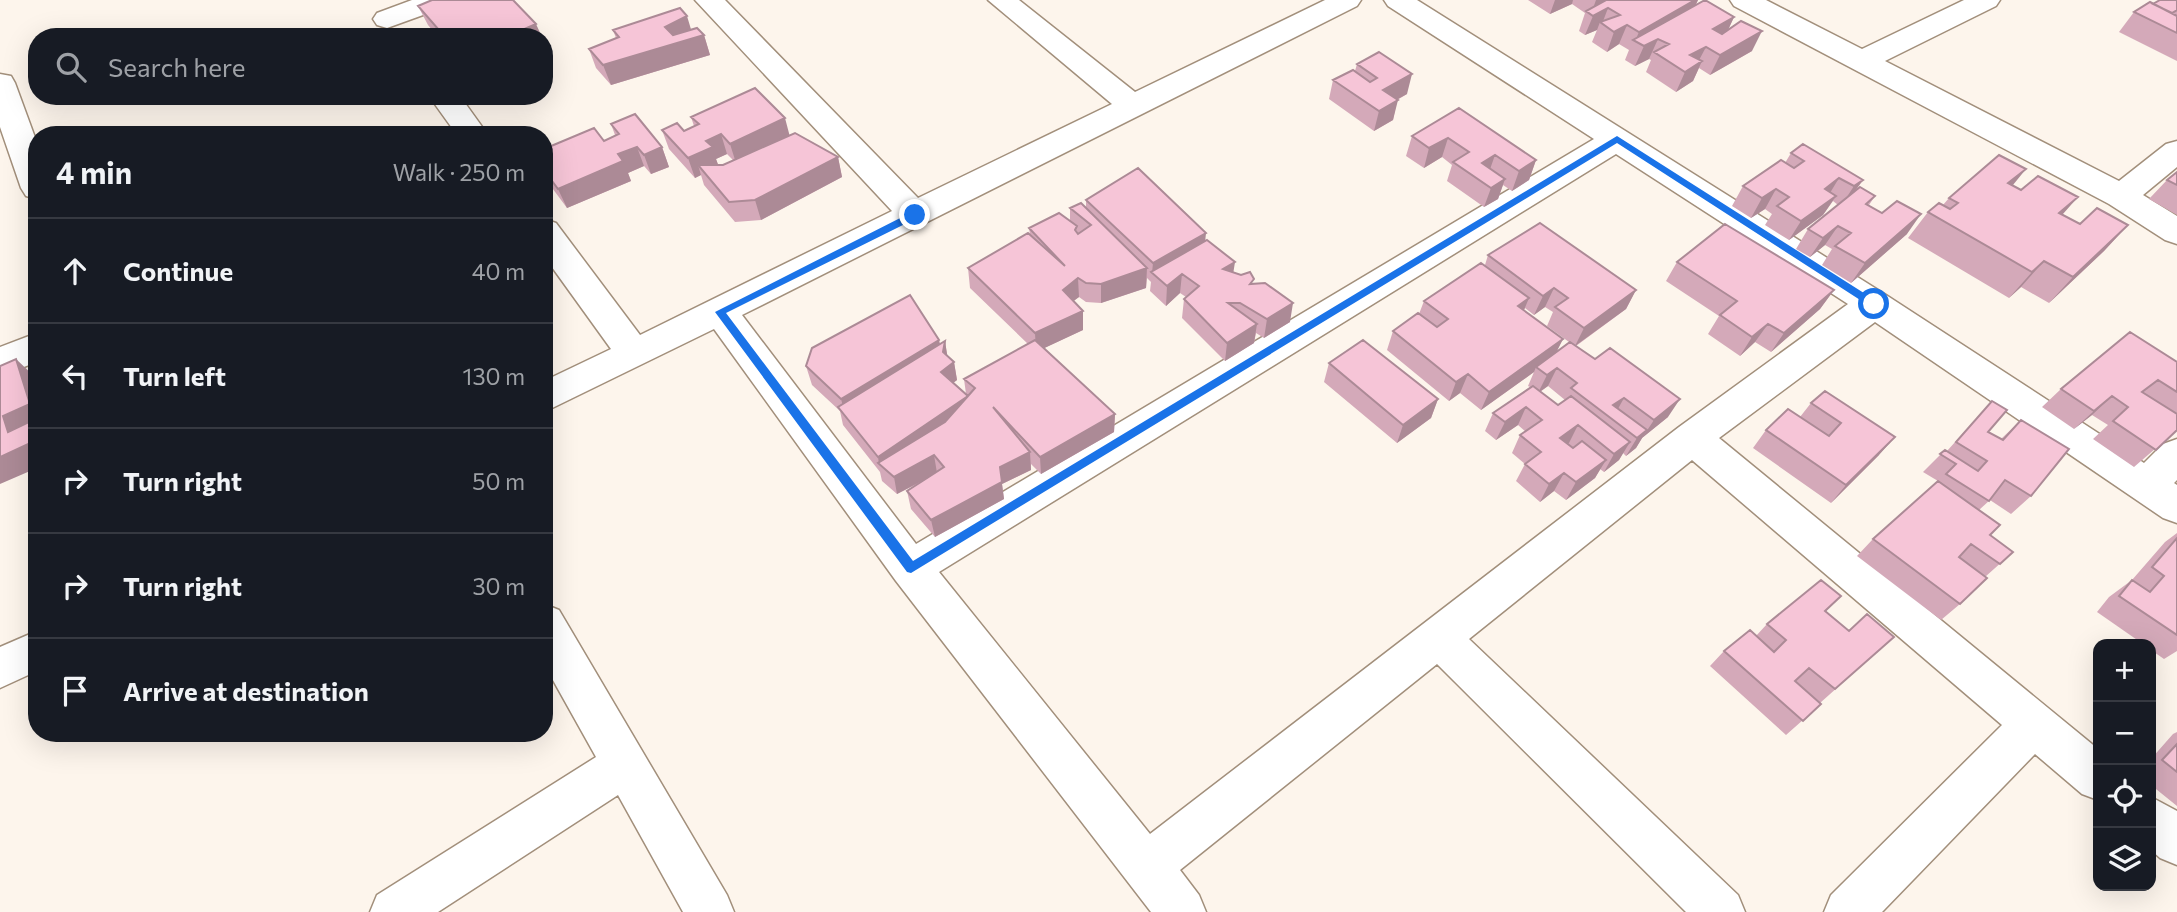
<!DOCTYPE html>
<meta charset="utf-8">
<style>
body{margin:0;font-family:Commissioner,sans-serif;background:#20242c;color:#f1f3f6}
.controls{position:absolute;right:21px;bottom:21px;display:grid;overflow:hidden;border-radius:14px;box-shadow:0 7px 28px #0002}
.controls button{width:63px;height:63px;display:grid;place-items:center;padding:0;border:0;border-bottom:2px solid #363941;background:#171b24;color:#f1f3f6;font:35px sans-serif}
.stop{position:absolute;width:21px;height:21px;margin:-16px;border:5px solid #1a73e8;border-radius:50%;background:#fff}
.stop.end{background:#1a73e8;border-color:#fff;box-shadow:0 2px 7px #0008}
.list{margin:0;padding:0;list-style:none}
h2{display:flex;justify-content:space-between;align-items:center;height:91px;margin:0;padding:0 28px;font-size:30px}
h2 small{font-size:23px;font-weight:400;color:#9ea1a6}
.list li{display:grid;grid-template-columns:46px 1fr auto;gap:21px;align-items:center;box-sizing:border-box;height:105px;padding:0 28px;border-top:2px solid #363941}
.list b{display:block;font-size:26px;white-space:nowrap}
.list em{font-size:23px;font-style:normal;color:#9ea1a6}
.icon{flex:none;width:38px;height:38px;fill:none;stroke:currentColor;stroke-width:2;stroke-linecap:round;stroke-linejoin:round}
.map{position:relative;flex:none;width:2177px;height:912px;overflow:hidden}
.search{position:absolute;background:#171b24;box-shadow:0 7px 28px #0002;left:28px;top:28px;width:525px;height:77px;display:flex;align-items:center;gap:18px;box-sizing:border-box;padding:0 24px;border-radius:28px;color:#9ea1a6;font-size:26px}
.panel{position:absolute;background:#171b24;box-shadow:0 7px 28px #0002;left:28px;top:126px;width:525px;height:616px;border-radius:28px}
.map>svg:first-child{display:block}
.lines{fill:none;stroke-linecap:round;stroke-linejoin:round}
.minor-casing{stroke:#a28f7b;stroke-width:3}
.minor{fill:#fff;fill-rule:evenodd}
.wall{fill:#d4a9b9;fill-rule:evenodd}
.shaded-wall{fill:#ac8a96}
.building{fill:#f6c5d7;stroke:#ac8a96;stroke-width:2}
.route{fill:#1a73e8}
</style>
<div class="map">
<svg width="2177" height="912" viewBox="0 0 2177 912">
<rect width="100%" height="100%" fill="#fdf5ec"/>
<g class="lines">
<g class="minor-casing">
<path id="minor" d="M412,0h40l-4,6 -61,22 -10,-3 -4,-6 4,-6z
M695,0h30l193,198 194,-94 -124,-104h31l116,92 190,-92h36l-4,6 -615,309 174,229 678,-405 -206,-133 -4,-6h33l469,295 258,168 19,-19 14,-5v41l-3,3 3,2v38l-14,-5 -288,-196 -156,116 379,311v51l-16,-6 -47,-40 -153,158h-58l7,-17 171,-170 -310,-265 -223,179 269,256 7,17h-59l-249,-248 -257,206 19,25 7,17h-55l-255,-331 -182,-252 -170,83v-31l67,-32 -67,-93v-37l12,4 84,112 252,-124zM1616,154l232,150 -169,123 -529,407 -211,-262z
M1730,0h36l96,49 102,-49h36l-4,6 -111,55 234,120 47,-37 11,-3v26l-34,28 34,21v28l-12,-4 -56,-36 -375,-198z
M0,74l11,2 4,7 22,60v56l-11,-3 -5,-8 -21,-61z
M429,96h31l28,39h-31z
M37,333v29l-37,14v-29z
M544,604l15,6 168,285 7,17h-51l-65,-117 -180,117h-68l7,-17 219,-138 -52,-93z
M37,631v40l-37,17v-41z
M2151,797l26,14v54l-17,-7 -9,-8z"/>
</g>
<use href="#minor" class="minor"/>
</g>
<path class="wall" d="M1528,0h170l-3,6 39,11 -6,12 24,22 -42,24 -11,-7 -6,13 -17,11 -30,-20 5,-12 -2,-1 -14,7 -10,-6 4,-10 -10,-6 -12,8 -15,-10 5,-12 -12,5 -6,-4 6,-18 -13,-9 -22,10z
M2177,0v61l-58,-29 15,-20 19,-8z
M418,6l124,31h-104l-10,-12z
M613,30h78l13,5 6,20 -99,30 -15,-17 -7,-19 27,-11z
M1357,64l50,30 -10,6 -4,20 -19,11 -45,-32 4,-19 22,-9z
M1459,108l77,52 -7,20 -17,11 -9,-6 -5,14 -14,8 -37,-26 5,-16 -10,-8 -18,11 -18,-12 6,-20z
M691,117l98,18 49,22 4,20 -81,43 -26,2 -31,-37 -3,-10 -6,3 -26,-29 -7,-19 22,1 10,-5zM727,154l6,6 -10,5h-5l-2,-6z
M611,124l51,23 7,20 -18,7 -7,-8 -16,7 3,8 -64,27 -23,-31v-28l60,-8 11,-6z
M1791,153l72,27 -8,11 20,5 -6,9 38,29 -56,49 -29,-18 10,-16 -7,-4 -15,12 -14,-8 12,-20 30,-24 -5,-4 -10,14 -34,25 -24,-15 7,-11 -7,-5 -14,9 -19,-12 11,-20 42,-23z
M2177,172v43l-28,-16 18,-19z
M2012,186l68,38 48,1 -24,26 -55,52 -28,-16 -12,11 -101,-60 20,-26 15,-7 6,-7z
M1086,200l119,41 28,31 21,12 36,38 -26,16 -8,-5 -2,10 -29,18 -43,-43 2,-19 2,-2 -6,-4 -14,13 -16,-15 1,-9 -4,-4 -1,10 -45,15 -15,-1 -7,-5 -6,4 10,10v19l-39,18 71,66 -1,18 -73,42 -10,-10v6l-29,14 2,15 -69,38 -24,-28 -4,-18 16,-10 -26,13 -15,-13 -2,-9 -37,-47 -3,-14 -28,-26 -6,-19 133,-26 1,4 5,-3 2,14 7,7 3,18 -4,3 13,11 -2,-15 64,-35 -58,-56 -2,-20 62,-33 -1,-7 41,-7v-13l16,-1z
M1488,255l148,35 -10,19 -50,37 92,71 -26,21 -6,10 -10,8 -3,-3 -4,7 -15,12 -4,-3 -5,9 -29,22 -12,-9 -14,11 -24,-21 9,-17 -13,-11 8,-18 6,-3 -8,-7 -22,15 -11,-9 8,-18 37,-26 -2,-1 6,-14 -53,38 -21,-17 -11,8 -62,-51 6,-19 26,-17 5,-13 61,-36zM1545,307l8,5 -6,14 22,16 -13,10 7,-13 -39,-29 1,-2 9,7zM1548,386l17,14 -7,5 -18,-13z
M1677,262l157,28 -14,19 -49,43 -16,-10 -15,14 -32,-22 11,-18 -53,-35z
M2177,362v68l-43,37 -41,-28 15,-14 -16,-10 -18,14 -32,-22 19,-18z
M1329,363l109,36 -7,19 -34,25 -73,-61z
M1825,391l54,64 -48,48 -78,-55 13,-18 34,-13 11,-14z
M1992,401l-4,31 13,7 20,-19 10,76 -20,18 -21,-14 -11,10 11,25 23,17 -28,25 -25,27 -19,16 -84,-64 16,-17 65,-58 -15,-9 22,-22 2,1z
M2177,533v118l-13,8 -13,-9v-6h-8l-46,-32 12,-15 23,-17 33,-38z
M1841,596l-15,15 23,20 45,6 -74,66 1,1 -35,31 -76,-69 14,-15 32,-15 11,-12z
M2177,732v74l-26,-21v-26l22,-25z"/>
<path class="shaded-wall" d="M1555,0h18l-1,4 -22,10z
M1596,0h26l-31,14z
M1695,0h3l-8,17 -55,24 4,-9z
M1608,8l-6,16 -2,-2 -3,8 -12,5 8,-19z
M687,16l6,20 11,-1 6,20 -99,30 -8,-20 62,-38z
M1734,17l-9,20 -19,10 -9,17 5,-3 -9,20 -17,11 9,-20 5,-17 23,-26z
M536,24l6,13h-36z
M1627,25l-8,19 -12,8 7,-20z
M1762,31l-10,20 -42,24 10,-20z
M1658,39l-9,20 -14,7 9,-20z
M1412,74l-5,20 -29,16 5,-20z
M1398,100l-5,20 -19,11 5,-20z
M785,118l5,19 -54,26 -6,-19z
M721,134l6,20 -11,5 3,8 -21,-2 3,10 -6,3 -7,-20 18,-17z
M1448,138l-6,19 -18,11 5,-20z
M637,147l7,19 -16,7 3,8 -64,27 -9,-19 60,-35z
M662,147l7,20 -18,7 -7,-19z
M1495,155l-7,20 -6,-12z
M838,157l4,20 -81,43 -6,-20z
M1536,160l-7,20 -17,11 7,-20z
M2026,169l-22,27 4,-13z
M1839,178l-12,20 -2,-9z
M1505,179l-7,20 -14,8 7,-19z
M1863,180l-14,19 -8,7 13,-20z
M1776,189l-11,20 -14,9 11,-20z
M1836,196l-13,19 -34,25 12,-19z
M2078,197l-23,26 4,-10z
M1921,214l-14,20 -56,49 14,-20z
M2128,225l-24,26 -55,52 24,-26z
M1838,226l-13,19 -15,12 13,-19z
M1206,233l-2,20 -52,20 1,-10z
M2044,261l-23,26 -12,11 23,-26z
M1235,262l-3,19 -9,-12z
M1147,268l-1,20 -45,15v-19z
M1182,274l-2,19 -14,13 1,-20z
M1078,278l1,19 -16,12v-19z
M1554,288l-9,19 -11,8 9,-19z
M1636,290l-10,19 -51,37 9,-18z
M1834,290l-14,19 -49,43 13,-19z
M1529,298l-8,19 -3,-11z
M1293,303l-3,19 -26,16 3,-19z
M1083,311v19l-47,22 -1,-19z
M1257,324l-3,19 -29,18 2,-18z
M1768,324l-13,18 -15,14 12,-19z
M1563,339l-9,18 -18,10 -2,5 -53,38 8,-18z
M939,340l3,18 -96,59 -5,-18z
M945,341l3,19 6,2 3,18 -13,10 -3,-18z
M16,359l20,19 1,2v88l-37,16v-27l3,-41z
M1557,368l-9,18 -10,7 9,-18z
M1468,374l-8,19 -11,8 7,-19z
M968,396l2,18 -91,50 -1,-7z
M2112,396l-20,19 -18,14 20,-18z
M1624,398l-10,18 -1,-11z
M1438,399l-7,19 -34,25 6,-18z
M1680,399l-12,18 -26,21 12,-18z
M1526,407l-8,18 -22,15 9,-18z
M1115,414l-1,18 -73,42 -1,-17z
M1578,425l-9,18 -18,13 9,-18z
M1647,430l-11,18 -10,8 11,-18z
M1895,437l-16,18 -48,48 15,-18z
M1630,442l-11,18 -15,12 10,-18z
M1030,452l1,18 -29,14 2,15 -69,38 -4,-17 69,-53z
M934,455l3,18 -40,21 -3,-17z
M1606,460l-11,18 -29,22 10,-18z
M1564,473l-10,18 -14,11 9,-18z"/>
<path class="building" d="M432,0h81l23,24 -30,13h-61l-27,-31z
M1606,0h89l-56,32 -12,-7 -13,7 -14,-10 20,-7 -12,-7 -15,8 -7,-5z
M1705,0l29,17 -21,12 9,5 19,-13 21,10 -42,24 -14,-8 -16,8 12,6 -17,11 -31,-20 15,-8 -11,-5 -14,7 -11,-6z
M2160,0h17v10l-5,3 -19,-9z
M2150,2l27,14v17l-43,-21z
M680,8l7,8 -22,11 8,8 24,-7 7,7 -101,30 -14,-16 30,-12 -6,-7z
M1379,52l33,22 -29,16 15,10 -19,11 -46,-31 20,-10 17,12 7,-4 -20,-14z
M755,88l30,30 -55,26 -9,-10 -15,7 7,6 -25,11 -26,-28 15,-7 7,8 15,-7 -8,-7z
M1459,108l77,52 -17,11 -24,-16 -13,8 23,16 -14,9 -38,-26 16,-10 -21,-14 -19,10 -17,-12z
M635,114l27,33 -18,8 -7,-8 -19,7 5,7 -65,28 -14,-19v-21l50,-21 10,13 15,-7 -8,-10z
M795,133l43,24 -83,43 -26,2 -31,-37h25z
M1803,144l60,36 -9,6 -15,-8 -14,11 11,7 -35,25 -24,-15 12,-9 -13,-8 -14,9 -19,-12 38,-26 13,8 10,-7 -13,-8z
M1999,155l27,14 -18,14 13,7 17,-14 40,21 -19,16 21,11 17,-16 31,17 -55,52 -29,-16 -12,11 -104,-60 11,-9 11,6 8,-6 -9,-5z
M1138,168l68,65 -53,30 -67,-63z
M2177,172v13l-10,-5z
M1860,187l15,9 -9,8 16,9 15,-12 24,13 -56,49 -30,-17 16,-13 -13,-7 -15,12 -15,-9z
M1081,203l66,65 -46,16 -15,-1 -8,-5 -15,12 20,21 -48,22 -67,-65 60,-35 37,33 -36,-38 30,-15 18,13 -2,4 3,4 13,-9 -21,-17z
M1540,223l96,67 -52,38 -29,-21 13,-9 -14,-10 -11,8 -55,-41z
M1725,224l109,66 -50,43 -16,-9 -16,13 -32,-22 17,-14 -60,-39z
M1207,240l28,22 -12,7 18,6 9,-3 4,7 -4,5 15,-1 28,20 -26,16 -27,-16h-12l29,21 -30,19 -43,-44 15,-13 -17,-12 -15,12 -16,-14z
M1481,263l48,35 -11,8 45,33 -74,53 -21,-18 -12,8 -63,-51 25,-18 19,14 11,-8 -24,-18z
M910,295l29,45 -98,59 -35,-33 6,-18z
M2130,332l47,30v30l-19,-12 -16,12 35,22v16l-21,20 -43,-29 15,-14 -16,-11 -18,15 -33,-22z
M1035,340l80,74 -75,43 -47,-50 37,45 -30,15 2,15 -71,38 -24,-29 37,-24 -10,-12 -40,22 -16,-14 67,-41 23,-26 -90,61 -40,-50 107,-66 -2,11 11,10 -13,10 27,24 7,-8 -11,-9z
M1363,340l75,59 -35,26 -74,-62z
M1570,342l25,17 15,-11 70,51 -26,21 -30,-22 -11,7 34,25 -10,8 -66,-50 6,-5 -20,-15 -10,7 -11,-8z
M16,359l14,45 -27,12 5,16 25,-12 4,13v7l-37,17v-91z
M1533,386l25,19 13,-9 59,46 -16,12 -36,-29 -18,13 13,10 9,-7 24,19 -30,22 -12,-9 -15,11 -24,-20 16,-12 -21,-17 22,-15 -16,-13 -21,15 -12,-9z
M1825,391l70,46 -49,48 -80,-55 22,-21 41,27 12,-13 -30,-20z
M1992,401l15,9 -19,22 15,8 18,-20 48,29 -38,47 -26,-16 -16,21 -43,-27 10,-10 -16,-10 5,-4 33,21 9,-10 -31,-19z
M1938,481l62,44 -10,10 23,17 -13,12 -29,-20 -12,13 28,21 -27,26 -87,-65z
M2177,538v97l-58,-39 13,-16 18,12 14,-16 -12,-9z
M1821,580l20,16 -16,15 24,20 18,-17 27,23 -59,52 -26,-21 -14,13 26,23 -18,17 -79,-70 26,-21 24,22 12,-12 -19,-16z
M2177,744v28l-15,-12z"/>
<path class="route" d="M1617,136l261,166v5h-7l-254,-164 -706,430 -4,-1 -192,-260 197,-100h7v5l-193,96 187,248z"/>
</svg>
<div class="controls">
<button>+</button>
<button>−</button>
<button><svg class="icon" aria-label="locate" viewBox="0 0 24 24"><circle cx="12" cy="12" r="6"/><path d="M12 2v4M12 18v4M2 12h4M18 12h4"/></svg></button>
<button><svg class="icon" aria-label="layers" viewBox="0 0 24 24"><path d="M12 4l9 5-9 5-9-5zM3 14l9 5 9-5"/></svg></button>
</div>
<div class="stop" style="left:1874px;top:304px"></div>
<div class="stop end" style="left:915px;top:215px"></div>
<div class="search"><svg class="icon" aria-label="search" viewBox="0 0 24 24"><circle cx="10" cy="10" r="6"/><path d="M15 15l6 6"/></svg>Search here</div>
<section class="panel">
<h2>4 min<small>Walk · 250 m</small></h2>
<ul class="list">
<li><svg class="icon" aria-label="ahead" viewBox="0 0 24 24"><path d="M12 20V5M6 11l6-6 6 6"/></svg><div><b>Continue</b></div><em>40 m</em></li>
<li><svg class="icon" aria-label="left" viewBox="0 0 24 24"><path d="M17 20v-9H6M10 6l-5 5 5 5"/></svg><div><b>Turn left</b></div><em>130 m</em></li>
<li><svg class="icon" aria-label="right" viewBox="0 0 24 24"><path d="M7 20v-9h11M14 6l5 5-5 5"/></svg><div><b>Turn right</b></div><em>50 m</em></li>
<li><svg class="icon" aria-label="right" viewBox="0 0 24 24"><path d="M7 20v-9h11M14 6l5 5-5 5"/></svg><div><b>Turn right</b></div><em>30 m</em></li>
<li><svg class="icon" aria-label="arrive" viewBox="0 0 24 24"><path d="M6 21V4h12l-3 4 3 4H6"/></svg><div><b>Arrive at destination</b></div></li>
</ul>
</section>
</div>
